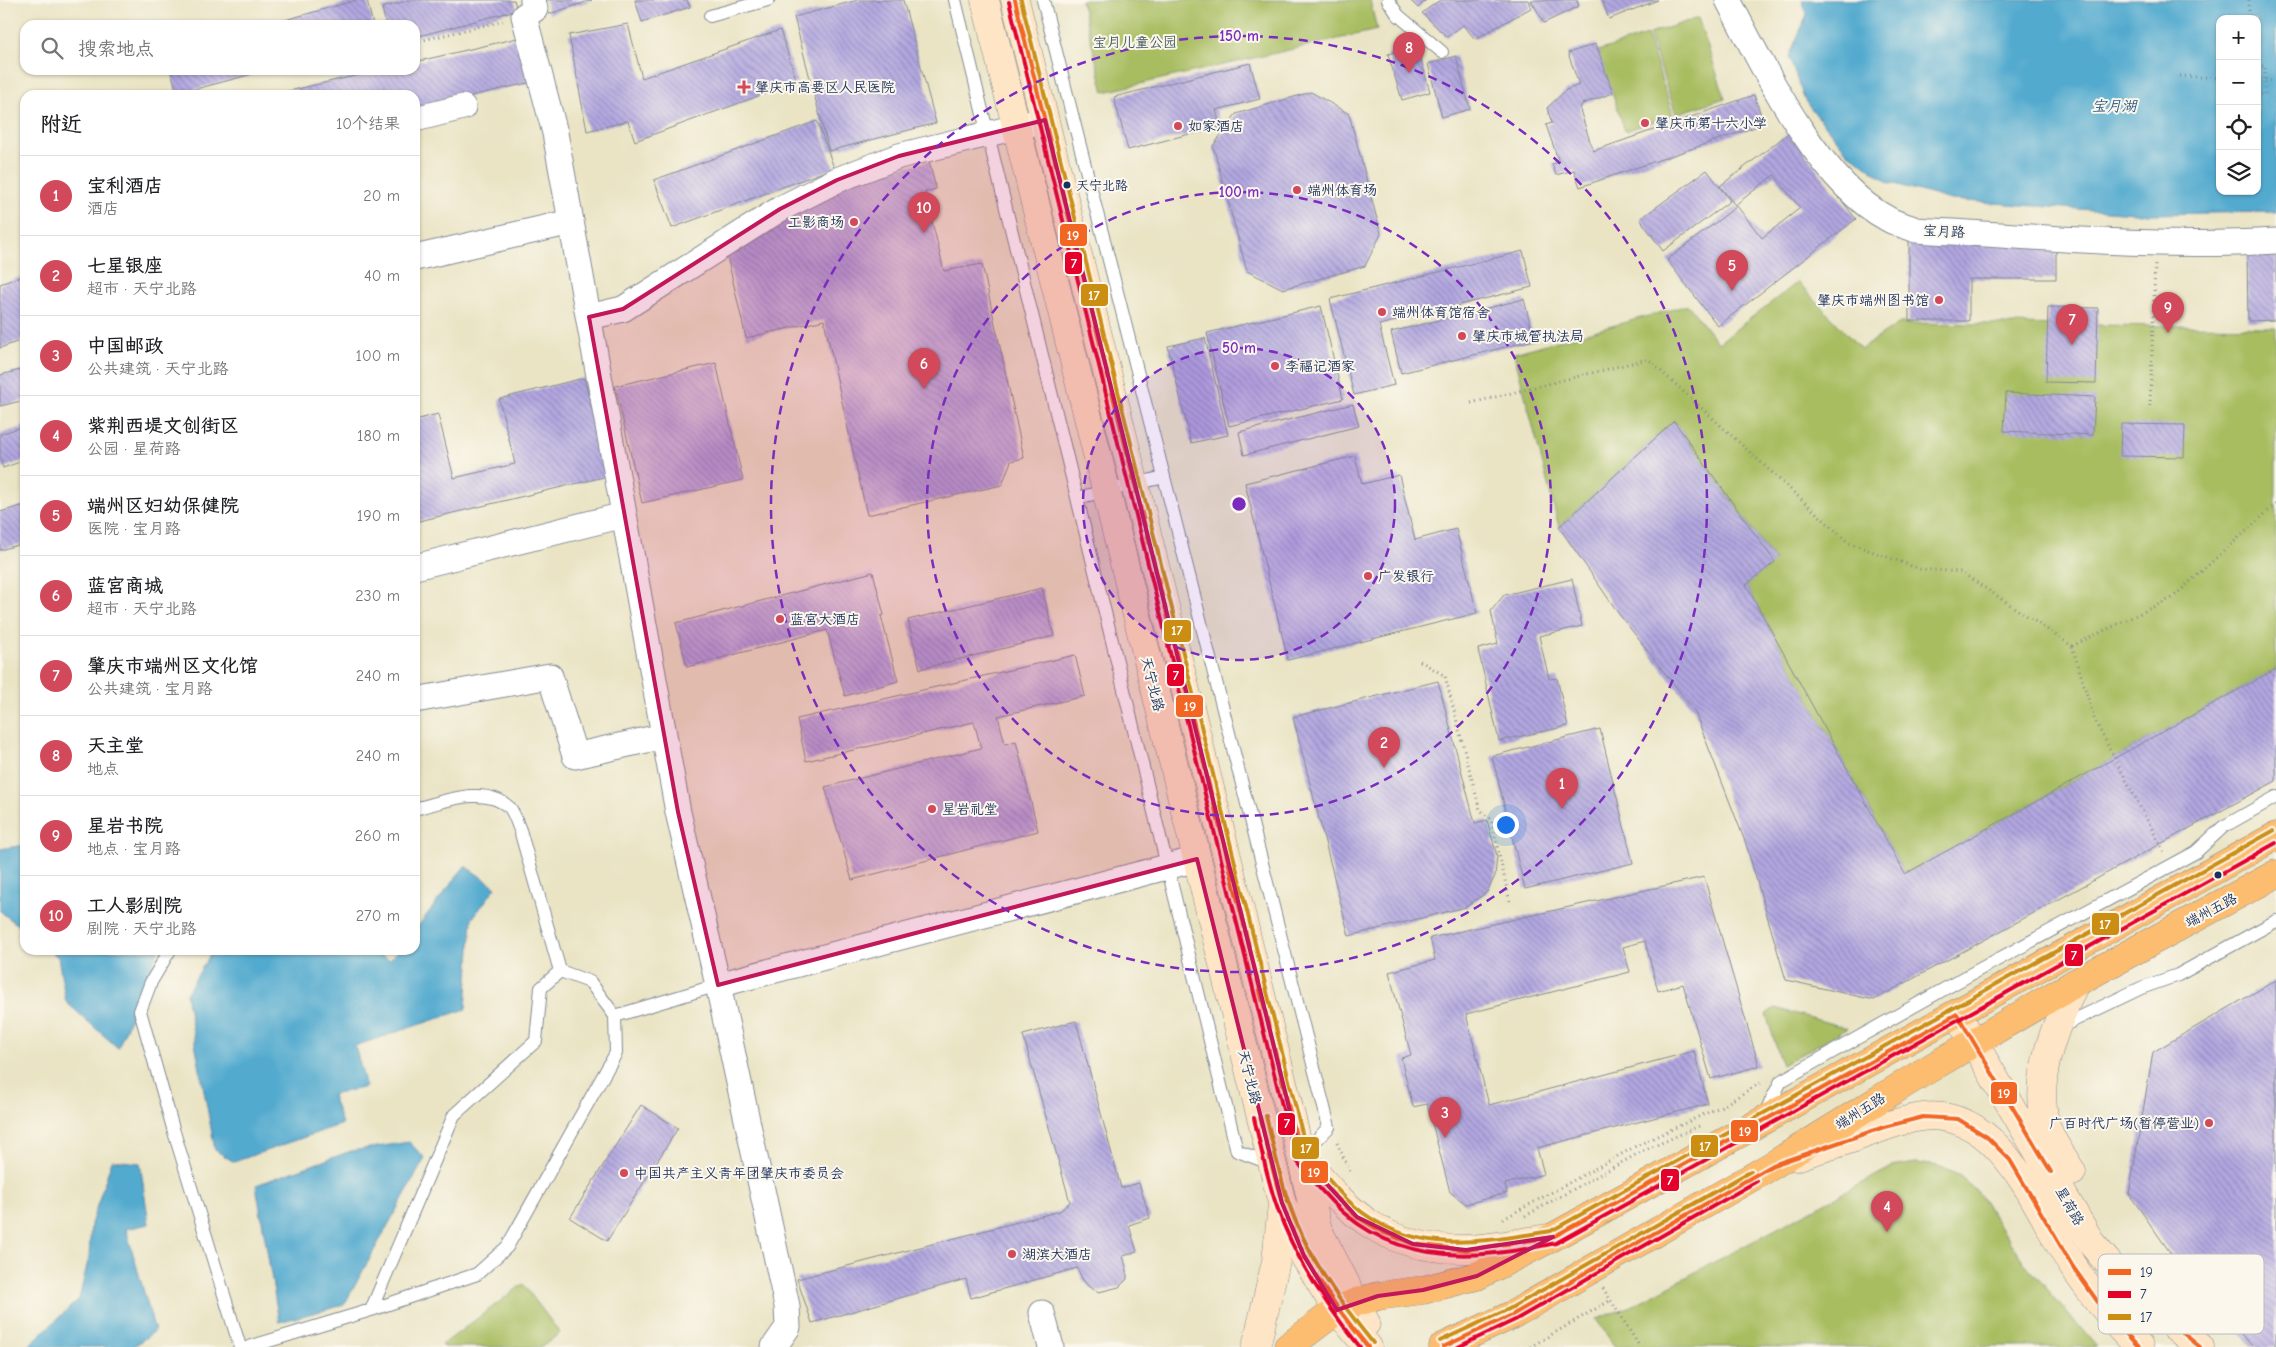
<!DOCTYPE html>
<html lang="zh">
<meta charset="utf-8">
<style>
body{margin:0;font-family:"Comic Neue","LXGW WenKai TC",sans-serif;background:#f6f6f6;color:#202124}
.controls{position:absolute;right:15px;top:15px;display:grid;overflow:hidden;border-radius:10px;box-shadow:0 1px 4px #0004}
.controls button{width:45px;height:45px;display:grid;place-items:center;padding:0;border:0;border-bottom:1px solid #e0e0e0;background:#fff;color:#202124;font:25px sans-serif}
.you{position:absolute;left:1505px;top:824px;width:18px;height:18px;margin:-12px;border:4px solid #fff;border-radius:50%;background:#1a73e8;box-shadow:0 0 0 8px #1a73e833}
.badge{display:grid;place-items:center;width:32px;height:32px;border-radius:50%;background:#d1495b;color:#fff;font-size:16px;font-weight:700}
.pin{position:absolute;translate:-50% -41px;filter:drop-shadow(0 1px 2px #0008)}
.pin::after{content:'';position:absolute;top:26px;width:18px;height:15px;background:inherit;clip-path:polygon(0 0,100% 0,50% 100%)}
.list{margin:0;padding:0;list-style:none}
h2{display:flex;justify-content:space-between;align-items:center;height:65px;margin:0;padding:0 20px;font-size:21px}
h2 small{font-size:16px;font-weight:400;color:#757577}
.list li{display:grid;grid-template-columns:32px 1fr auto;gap:15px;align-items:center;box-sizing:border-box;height:80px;padding:0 20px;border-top:1px solid #e0e0e0}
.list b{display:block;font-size:19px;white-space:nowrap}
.list p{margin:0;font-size:16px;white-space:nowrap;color:#757577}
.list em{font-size:16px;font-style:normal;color:#757577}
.icon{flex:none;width:28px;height:28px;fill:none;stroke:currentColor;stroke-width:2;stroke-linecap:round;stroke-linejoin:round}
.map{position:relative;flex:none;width:2276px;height:1347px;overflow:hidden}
.search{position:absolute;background:#fff;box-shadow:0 1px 4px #0004;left:20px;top:20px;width:400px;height:55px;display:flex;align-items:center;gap:12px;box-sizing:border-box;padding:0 18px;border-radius:15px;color:#757577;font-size:19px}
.panel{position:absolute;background:#fff;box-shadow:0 1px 4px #0004;left:20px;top:90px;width:400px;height:865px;border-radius:15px}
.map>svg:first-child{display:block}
.green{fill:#a8bd61;stroke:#627660}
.water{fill:#52aacf;stroke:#366c96;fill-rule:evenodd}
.building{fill:url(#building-back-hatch)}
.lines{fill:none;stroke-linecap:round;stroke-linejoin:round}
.lane-casing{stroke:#828a92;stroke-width:14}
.street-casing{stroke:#828a92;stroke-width:27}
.secondary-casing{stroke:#828a92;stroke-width:29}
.primary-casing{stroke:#828a92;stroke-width:29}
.path{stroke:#828a92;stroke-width:3;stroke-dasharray:1 4;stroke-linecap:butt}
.lane{stroke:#fff;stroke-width:12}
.street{stroke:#fff;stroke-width:25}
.secondary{stroke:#fee5c5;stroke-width:28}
.primary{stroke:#fcbd6f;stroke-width:28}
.bus-1-casing{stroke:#fbf7ec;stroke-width:8}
.bus-2-casing{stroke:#fbf7ec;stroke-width:8}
.bus-3-casing{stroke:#fbf7ec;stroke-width:8}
.bus-1{stroke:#f26522;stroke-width:4}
.bus-2{stroke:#e4002b;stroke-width:4}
.bus-3{stroke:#cb8e13;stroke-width:4}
.marked{fill:#c2185b;fill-opacity:0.2;stroke:#c2185b;stroke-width:4;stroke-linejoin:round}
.ring{fill:none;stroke:#7b2cbf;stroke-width:2.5;stroke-dasharray:9 6}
.poi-dot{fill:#d1495b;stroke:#fbf7ec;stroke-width:2}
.bus-dot{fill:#1b2f5e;stroke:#fbf7ec;stroke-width:2}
.labels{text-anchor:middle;stroke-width:4;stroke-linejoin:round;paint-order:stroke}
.bus-label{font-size:13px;fill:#1b2f5e;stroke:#fbf7ec;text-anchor:start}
.park-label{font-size:14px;fill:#455a5f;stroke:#fbf7ec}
.poi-label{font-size:14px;fill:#1b2f5e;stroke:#fbf7ec;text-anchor:start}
.street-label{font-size:14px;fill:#1b2f5e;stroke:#fbf7ec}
.water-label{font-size:15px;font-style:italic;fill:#2e5a86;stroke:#fbf7ec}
.key{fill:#fbf7ec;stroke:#b8bbc1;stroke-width:1}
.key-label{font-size:14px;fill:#1b2f5e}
.centre{fill:#7b2cbf;stroke:#fbf7ec;stroke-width:2.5}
.ring-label{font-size:15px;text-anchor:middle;font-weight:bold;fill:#7b2cbf;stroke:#fbf7ec;stroke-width:4;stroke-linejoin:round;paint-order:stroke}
.line-badge{stroke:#fbf7ec;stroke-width:2}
.badge-label{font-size:14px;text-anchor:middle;font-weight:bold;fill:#fff}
</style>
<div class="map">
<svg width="2276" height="1347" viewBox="0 0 2276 1347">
<defs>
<pattern id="building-back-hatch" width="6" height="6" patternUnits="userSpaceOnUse" patternTransform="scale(1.25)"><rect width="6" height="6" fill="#b2a7e0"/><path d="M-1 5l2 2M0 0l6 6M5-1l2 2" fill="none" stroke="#9088b9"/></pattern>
</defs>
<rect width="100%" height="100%" fill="#fbf7ec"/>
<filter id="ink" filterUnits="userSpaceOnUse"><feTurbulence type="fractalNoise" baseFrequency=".02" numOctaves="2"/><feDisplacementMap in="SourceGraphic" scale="10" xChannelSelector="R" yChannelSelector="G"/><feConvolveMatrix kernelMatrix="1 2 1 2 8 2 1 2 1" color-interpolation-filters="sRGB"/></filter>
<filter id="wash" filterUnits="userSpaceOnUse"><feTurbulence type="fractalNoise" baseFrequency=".0096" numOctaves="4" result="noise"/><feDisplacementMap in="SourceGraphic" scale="20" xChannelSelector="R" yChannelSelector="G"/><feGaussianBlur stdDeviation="1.12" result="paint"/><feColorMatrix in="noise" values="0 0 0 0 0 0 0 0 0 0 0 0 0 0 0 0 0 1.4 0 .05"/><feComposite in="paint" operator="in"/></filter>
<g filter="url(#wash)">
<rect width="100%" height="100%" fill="#eae4c5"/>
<path class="green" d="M1081,0h289l7,30 -273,62z
M1698,18l27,80 -49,16 -27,-80z
M1647,35l26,80 -48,16 -27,-80z
M1798,282l63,67 39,-26 376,4v342l-371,205 -159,-289 29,-24 -101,-140 -115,106 -45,-174 174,-48 30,38z
M1775,1008l72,20 -65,37 -16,-51z
M1916,1163l23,3 21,10 15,13 48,72 74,86h-482l-19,-28 36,-13 260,-139z
M523,1284l37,49 -18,14h-98l-2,-2z"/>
<path class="water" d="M1802,0h474v212l-127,2 -198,-14 -63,-18 -41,-30 -42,-51 -16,-44 18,-43zM2220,19h37v172h-37z
M25,845v86l-25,-20v-62z
M465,866l31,21 -24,32 -6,90 -111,37 11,41 -34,8 10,29 -108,38 -19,-12 -29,-156 27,-44h156l21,10 8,-10h17v-20z
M49,950h109l-40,98 -52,-46 -8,-45z
M409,1142l16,16 -81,147 -65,17 -23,-137 95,-34z
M112,1160l28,3 9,61 -23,5 29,102 -22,16h-106l52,-48 10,-42 2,-33z"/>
<g id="blocks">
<path class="building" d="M357,0h10l6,25h-106z
M410,0h104l3,10 -102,27v-12h-29l-4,-17z
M545,0h47l-43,14z
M635,0h52l3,7 -48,15z
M858,0h45l33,123 -107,28 -35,-134z
M1410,0h16l-8,8z
M1440,0h88l3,8 -56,31 -12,-14 -16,12 -25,-24z
M1531,0h46l2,6 -35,17z
M1602,0h56l-49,19z
M628,24l14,54 138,-48 17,52 -162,59 -7,-20 -41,10 -18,-96z
M522,37l10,45 -117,27v-14h-144l110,-25h34v-8z
M1596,44l17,49 -31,11 -2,6 13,41 161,-56 10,29 -184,63 -6,-17 -18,5 -4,-11 7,-2 -13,-37 6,-2 -5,-15 19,-18 13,-5 -11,-32z
M1417,46l13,46 -28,8 -14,-46z
M1456,56l14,53 -28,8 -14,-53z
M1250,63l10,36 -44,11 4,16 -92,24 -14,-53z
M171,70h93v1l-87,23z
M1311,92l38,22 32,120 -16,32 -82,23 -36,-18 -34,-125 23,-32z
M817,121l17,47 -162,60 -18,-48z
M1789,133l67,86 -138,107 -51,-66 70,-54 25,32 38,-30 -26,-33 -39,30 -15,-19z
M929,161l7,28 -11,3 19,79 38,-7 42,194 -13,3 -9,24 -135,30 -43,-195 -78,18 -20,-87 123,-72z
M1707,170l23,31 -67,50 -23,-32z
M1909,240h147v39h-87v42h-60z
M2276,250v70l-28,1 -1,-70z
M1523,251l9,36 -153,38 15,60 -40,10 -24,-96z
M25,275v64l-25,9v-64z
M1524,299l10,41 -133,33 -10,-41z
M1321,306l22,93 -114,27 -22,-93z
M2048,307l50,1 -2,75 -50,-1z
M1205,338l23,97 -37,8 -23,-97z
M716,363l27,117 -101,23 -27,-117z
M25,369v31l-25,6v-31z
M584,378l24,98 -193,46v-102l23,-6 16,64 61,-14 -16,-65z
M2006,393l89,4 -2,38 -89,-4z
M1353,404l6,22 -115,29 -5,-23z
M1674,421l101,141 -29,23 159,289 371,-205v112l-402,219 -88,-20 -40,-136 -52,-134 -75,-96 -60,-87z
M2121,424l64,1 -1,32 -64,-1z
M25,426v34l-22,8 -3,-10v-24z
M1355,456l7,28 37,-9 16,65 41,-11 21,84 -189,47 -43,-177z
M25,505v38l-25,7v-38z
M873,572l11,43 -3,1 17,65 -53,15 -18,-66 -140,37 -11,-44z
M1572,579l10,47 -43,10 10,43 8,-1 11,48 -69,15 -21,-92 20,-5 -7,-33 13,-16z
M1042,588l12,48 -134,33 -12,-49z
M1075,655l10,41 -87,20 7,28 11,-3 22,90 -186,49 -27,-93 156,-39 -7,-26 -168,39 -9,-42z
M1438,681l37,142 12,-3 10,36 -2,20 -8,16 -21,15 -117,29 -56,-219z
M1600,729l33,134 -108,26 -33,-133z
M1704,877l55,189 -48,13 -28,-95 -25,7 -13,-50 -22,6 7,25 -164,42 23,91 205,-54 14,53 -171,44 7,26 -39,10 2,9 -41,11 -16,-12 -23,-88 -14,3 -12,-49 10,-3 -22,-83 46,-12 -5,-22z
M2276,980v367h-23l-67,-72 -57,-81 24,-142z
M1076,1021l45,167 18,-5 11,35 -21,7 8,27 -14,4 4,14v9l-8,8 -20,5 -10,-5 -6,-7 -6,-12 -106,30 -5,-19 -154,44 -15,-44 263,-68 10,-9 -47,-167z
M641,1105l37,23 -71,113 -37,-23z"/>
</g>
</g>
<g filter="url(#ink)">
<use href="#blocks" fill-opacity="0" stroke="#828a92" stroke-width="1"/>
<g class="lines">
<g class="lane-casing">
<path id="lane" d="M955,0l282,1151 35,13
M1043,0l286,1127 -28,29
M1388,0l10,15 44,37
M710,16l58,-16
M1077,498l87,-21
M415,809c28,-7 70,-25 95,-1 4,5 7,15 10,22l40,141
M170,950l-19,32 -11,29 34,121 66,215
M2058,1028l83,-40 37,-13 98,-54
M1764,1115l17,-34 190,-107 225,-122 27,-25 53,-30
M371,1310l83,-195 82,-74 5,-53 19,-17 30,11 25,34 103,-31
M249,1347l122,-37 106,-36 30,-27 109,-194 -1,-37"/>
</g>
<g class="street-casing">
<path id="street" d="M533,0l2,9 -11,7 31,117 123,679 40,173 69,321 1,21 -14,20
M1728,0c35,67 91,183 160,219 8,5 19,7 28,11 119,6 241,19 360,11
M415,119l48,-12
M415,258l156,-36
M589,317l34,-8 157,-100 57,-29 62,-24 146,-36
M415,567l209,-52
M415,700l135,-24 25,80 89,-20
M718,985l479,-126
M1042,1313l9,34"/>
</g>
<g class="secondary-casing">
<path id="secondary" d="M985,0l297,1203 22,53 33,54 31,37
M1015,0l286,1156 17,74 48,93
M1957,1014l135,230 42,49 66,54
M1796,1157c20,-7 41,-13 61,-20 21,-8 43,-17 65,-20 81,-10 116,97 152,151 20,30 40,53 65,79
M1304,1159c46,56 82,91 160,90 27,0 56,-7 84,-11
M2072,1172c-10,-17 -25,-36 -28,-55 -8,-48 12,-92 31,-134
M1256,1347l20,-86 6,-56"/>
</g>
<g class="primary-casing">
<path id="primary" d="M1288,1347l49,-37 20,-8 21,-6 45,-6 54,-14 76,-39 723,-401
M1443,1347l69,-32 261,-150 149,-92 153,-90 201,-109"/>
</g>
<path class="path" d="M2249,0v19
M415,42l88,-21
M2257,66h8v29l-8,-1
M298,71l3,-1
M2180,76l40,2
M2265,80l11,1
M1471,403l177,-44 201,184 71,26 41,3 111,74 100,-48 104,-94
M2150,406l5,-142
M2072,646l23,75 69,131
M1420,661l25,15 35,134 11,9 19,83
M1337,1143l14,31
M1525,1216l114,-63 60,-27
M1503,1219l135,-74 86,-40 36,-22
M1603,1288l37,59
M1530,1347l81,-47"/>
<use href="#lane" class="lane"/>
<use href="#street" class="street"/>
<use href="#secondary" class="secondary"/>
<use href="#primary" class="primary"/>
<g class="bus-1-casing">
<path id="bus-1" d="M1015,0l286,1156 30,36 26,25 27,16 29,11 53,6 87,-13 404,-223
M1957,1014l94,158
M1260,1117c7,29 13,58 22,86 18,54 50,100 86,144
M2117,1272l17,21 66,54
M1443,1347l69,-32 261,-150 111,-38 39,-10 35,2 29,18 23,23 63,107 32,45 34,35"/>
</g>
<g class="bus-2-casing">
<path id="bus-2" d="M1009,2l286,1156c7,11 17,22 26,32 65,76 145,72 235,53l720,-400
M1254,1118c7,30 13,60 23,89 18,52 48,97 83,140
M1458,1347l57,-27 242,-139"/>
</g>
<g class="bus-3-casing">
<path id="bus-3" d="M1021,0l286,1153c15,18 28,37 46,52 60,52 127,37 198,26l722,-400
M1266,1116c7,28 13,58 22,85 18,53 50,99 85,142
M1440,1341l69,-32 242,-138"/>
</g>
<use href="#bus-1" class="bus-1"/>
<use href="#bus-2" class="bus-2"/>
<use href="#bus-3" class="bus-3"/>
</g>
</g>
<path class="marked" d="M1045,120l256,1036 56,61 56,27 53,6 87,-13 -76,39 -54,14 -45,6 -41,14 -33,-54 -22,-53 -85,-344 -479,126 -40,-173 -89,-495 34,-8 157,-100 57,-29 62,-24z"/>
<circle cx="1239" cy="504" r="156" fill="#7b2cbf" fill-opacity=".12"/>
<g class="ring">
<circle cx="1239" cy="504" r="156"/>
<circle cx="1239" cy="504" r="312"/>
<circle cx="1239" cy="504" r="468"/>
</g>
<g class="poi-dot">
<path d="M741.5 79.5h5v5h5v5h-5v5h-5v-5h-5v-5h5z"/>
<circle cx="1645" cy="123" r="5"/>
<circle cx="1178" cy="126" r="5"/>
<circle cx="1297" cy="190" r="5"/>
<circle cx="854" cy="222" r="5"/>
<circle cx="1939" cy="300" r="5"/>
<circle cx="1382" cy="312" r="5"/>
<circle cx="1462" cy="336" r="5"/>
<circle cx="1275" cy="366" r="5"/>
<circle cx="1368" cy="576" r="5"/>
<circle cx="780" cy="619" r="5"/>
<circle cx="932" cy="809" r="5"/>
<circle cx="2209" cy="1123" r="5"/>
<circle cx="624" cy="1173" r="5"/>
<circle cx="1012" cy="1254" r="5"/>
</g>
<g class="bus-dot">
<circle cx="1067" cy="185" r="4.5"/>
<circle cx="2218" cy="875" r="4.5"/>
</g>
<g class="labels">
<g class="bus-label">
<text x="1076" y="190">天宁北路</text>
</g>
<g class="park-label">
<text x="1135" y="47">宝月儿童公园</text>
</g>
<g class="poi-label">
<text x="755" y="92">肇庆市高要区人民医院</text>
<text x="1655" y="128">肇庆市第十六小学</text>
<text x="1188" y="131">如家酒店</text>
<text x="1307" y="195">端州体育场</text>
<text x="844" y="227" text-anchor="end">工影商场</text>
<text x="1929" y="305" text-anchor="end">肇庆市端州图书馆</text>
<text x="1392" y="317">端州体育馆宿舍</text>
<text x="1472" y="341">肇庆市城管执法局</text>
<text x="1285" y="371">李福记酒家</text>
<text x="1378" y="581">广发银行</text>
<text x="790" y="624">蓝宫大酒店</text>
<text x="942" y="814">星岩礼堂</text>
<text x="2199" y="1128" text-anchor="end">广百时代广场(暂停营业)</text>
<text x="634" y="1178">中国共产主义青年团肇庆市委员会</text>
<text x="1022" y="1259">湖滨大酒店</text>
</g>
<g class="street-label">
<text transform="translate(1944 231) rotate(3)" y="5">宝月路</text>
<text transform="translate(1153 684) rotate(76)" y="5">天宁北路</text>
<text transform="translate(2211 910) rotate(-28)" y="5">端州五路</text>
<text transform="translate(1250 1077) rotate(76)" y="5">天宁北路</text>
<text transform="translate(1860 1111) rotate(-32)" y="5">端州五路</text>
<text transform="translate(2070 1206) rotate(60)" y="5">星荷路</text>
</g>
<g class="water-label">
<text x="2114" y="111">宝月湖</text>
</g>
</g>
<rect x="2098" y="1254" width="166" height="80" rx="8" class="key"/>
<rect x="2108" y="1269" width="23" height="6" fill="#f26522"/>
<rect x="2108" y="1291" width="23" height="7" fill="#e4002b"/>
<rect x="2108" y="1314" width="23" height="6" fill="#cb8e13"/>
<g class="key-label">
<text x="2140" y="1277">19</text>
<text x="2140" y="1299">7</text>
<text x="2140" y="1322">17</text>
</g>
<circle cx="1239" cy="504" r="8" class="centre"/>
<g class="ring-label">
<text x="1239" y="41">150 m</text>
<text x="1239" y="197">100 m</text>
<text x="1239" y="353">50 m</text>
</g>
<g class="line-badge">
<rect x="1059" y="223" width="29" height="24" rx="5" fill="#f26522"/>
<rect x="1064" y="251" width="19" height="24" rx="5" fill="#e4002b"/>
<rect x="1080" y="283" width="29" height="24" rx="5" fill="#cb8e13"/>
<rect x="1163" y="619" width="29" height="24" rx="5" fill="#cb8e13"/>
<rect x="1166" y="663" width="19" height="24" rx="5" fill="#e4002b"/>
<rect x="1175" y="694" width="29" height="24" rx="5" fill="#f26522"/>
<rect x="2091" y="912" width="29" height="24" rx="5" fill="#cb8e13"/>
<rect x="2064" y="943" width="20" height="24" rx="5" fill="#e4002b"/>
<rect x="1990" y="1081" width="28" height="24" rx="5" fill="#f26522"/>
<rect x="1277" y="1112" width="19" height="24" rx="5" fill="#e4002b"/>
<rect x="1730" y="1119" width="29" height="24" rx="5" fill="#f26522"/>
<rect x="1690" y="1134" width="29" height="24" rx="5" fill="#cb8e13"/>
<rect x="1291" y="1136" width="29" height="24" rx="5" fill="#cb8e13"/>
<rect x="1300" y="1160" width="29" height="24" rx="5" fill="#f26522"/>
<rect x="1660" y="1168" width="20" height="24" rx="5" fill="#e4002b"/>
</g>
<g class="badge-label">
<text x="1073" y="240">19</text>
<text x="1074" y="268">7</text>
<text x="1094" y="300">17</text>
<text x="1177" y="635">17</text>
<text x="1176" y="680">7</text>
<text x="1190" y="711">19</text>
<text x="2105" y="929">17</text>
<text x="2074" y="960">7</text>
<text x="2004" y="1098">19</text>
<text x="1287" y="1128">7</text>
<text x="1745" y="1136">19</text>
<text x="1705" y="1151">17</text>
<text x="1306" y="1153">17</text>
<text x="1314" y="1177">19</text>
<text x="1670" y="1185">7</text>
</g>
</svg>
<div class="controls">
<button>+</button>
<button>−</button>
<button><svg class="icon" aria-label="locate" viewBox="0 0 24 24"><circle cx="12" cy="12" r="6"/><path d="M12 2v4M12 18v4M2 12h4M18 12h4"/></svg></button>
<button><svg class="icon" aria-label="layers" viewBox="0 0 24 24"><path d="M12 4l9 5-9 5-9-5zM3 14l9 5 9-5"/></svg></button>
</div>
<div class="you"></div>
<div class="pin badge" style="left:1562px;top:809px">1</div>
<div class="pin badge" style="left:1384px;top:768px">2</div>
<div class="pin badge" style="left:1445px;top:1138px">3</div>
<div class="pin badge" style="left:1887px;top:1232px">4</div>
<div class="pin badge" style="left:1732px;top:291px">5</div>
<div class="pin badge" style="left:924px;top:389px">6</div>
<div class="pin badge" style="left:2072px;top:345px">7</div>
<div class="pin badge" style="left:1409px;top:73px">8</div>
<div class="pin badge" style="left:2168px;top:333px">9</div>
<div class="pin badge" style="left:924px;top:233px">10</div>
<div class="search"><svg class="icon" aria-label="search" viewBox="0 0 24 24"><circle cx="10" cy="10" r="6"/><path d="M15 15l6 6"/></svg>搜索地点</div>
<section class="panel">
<h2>附近<small>10个结果</small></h2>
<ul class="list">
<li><span class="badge">1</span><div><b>宝利酒店</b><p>酒店</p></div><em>20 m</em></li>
<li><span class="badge">2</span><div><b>七星银座</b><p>超市 · 天宁北路</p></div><em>40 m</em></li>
<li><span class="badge">3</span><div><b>中国邮政</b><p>公共建筑 · 天宁北路</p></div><em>100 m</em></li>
<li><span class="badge">4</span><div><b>紫荆西堤文创街区</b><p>公园 · 星荷路</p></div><em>180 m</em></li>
<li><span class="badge">5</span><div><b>端州区妇幼保健院</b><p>医院 · 宝月路</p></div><em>190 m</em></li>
<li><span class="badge">6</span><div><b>蓝宫商城</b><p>超市 · 天宁北路</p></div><em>230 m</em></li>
<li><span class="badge">7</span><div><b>肇庆市端州区文化馆</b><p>公共建筑 · 宝月路</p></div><em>240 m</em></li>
<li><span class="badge">8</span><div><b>天主堂</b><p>地点</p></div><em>240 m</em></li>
<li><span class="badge">9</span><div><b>星岩书院</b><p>地点 · 宝月路</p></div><em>260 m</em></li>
<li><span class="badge">10</span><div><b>工人影剧院</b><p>剧院 · 天宁北路</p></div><em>270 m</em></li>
</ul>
</section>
</div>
